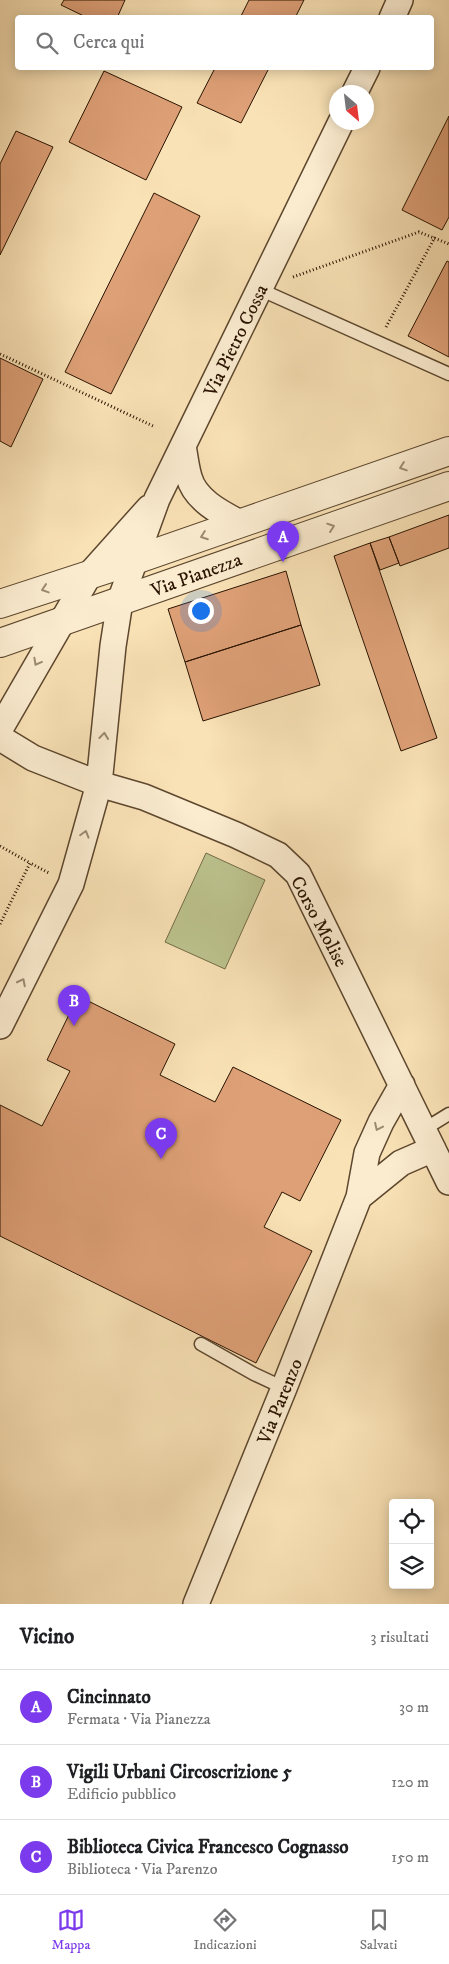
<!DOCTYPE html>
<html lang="it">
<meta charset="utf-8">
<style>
body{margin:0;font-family:"IM FELL DW Pica",serif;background:#f6f6f6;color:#202124}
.controls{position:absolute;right:15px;bottom:15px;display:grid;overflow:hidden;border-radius:5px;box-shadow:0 2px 12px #0003}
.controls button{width:45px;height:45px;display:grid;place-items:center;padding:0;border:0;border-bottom:1px solid #e0e0e0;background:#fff;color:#202124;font:25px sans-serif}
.compass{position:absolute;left:329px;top:85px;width:45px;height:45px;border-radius:50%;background:#fff;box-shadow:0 2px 12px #0003;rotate:152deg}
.you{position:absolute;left:200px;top:610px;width:18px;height:18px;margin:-12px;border:4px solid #fff;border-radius:50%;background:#1a73e8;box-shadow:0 0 0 8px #1a73e833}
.badge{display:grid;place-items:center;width:32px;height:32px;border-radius:50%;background:#7c3aed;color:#fff;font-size:16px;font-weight:700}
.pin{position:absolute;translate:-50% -41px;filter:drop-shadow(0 1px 2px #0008)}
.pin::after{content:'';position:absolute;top:26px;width:18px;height:15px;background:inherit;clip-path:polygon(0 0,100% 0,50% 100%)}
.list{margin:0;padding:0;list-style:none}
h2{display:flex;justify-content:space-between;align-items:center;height:65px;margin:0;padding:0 20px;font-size:21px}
h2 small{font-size:16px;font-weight:400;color:#757577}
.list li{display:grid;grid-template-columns:32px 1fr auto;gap:15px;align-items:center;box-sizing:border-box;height:75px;padding:0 20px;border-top:1px solid #e0e0e0}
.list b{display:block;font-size:19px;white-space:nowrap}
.list p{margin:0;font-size:16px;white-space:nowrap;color:#757577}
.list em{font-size:16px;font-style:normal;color:#757577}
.icon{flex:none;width:28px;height:28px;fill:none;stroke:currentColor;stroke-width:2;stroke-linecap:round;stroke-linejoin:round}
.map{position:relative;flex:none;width:449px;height:1604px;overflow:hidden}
.search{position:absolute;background:#fff;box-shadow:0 2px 12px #0003;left:15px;right:15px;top:15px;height:55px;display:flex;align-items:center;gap:12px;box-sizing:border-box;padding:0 18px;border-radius:5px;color:#757577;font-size:19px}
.sheet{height:290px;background:#fff}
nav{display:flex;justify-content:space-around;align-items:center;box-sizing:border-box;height:70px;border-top:1px solid #e0e0e0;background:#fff;font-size:14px;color:#757577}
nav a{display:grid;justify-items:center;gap:2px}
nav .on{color:#7c3aed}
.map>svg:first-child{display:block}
.grass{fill:#bcc38e;stroke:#726b47}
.building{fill:#dea077;stroke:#291300}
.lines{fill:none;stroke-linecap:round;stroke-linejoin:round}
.service-casing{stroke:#5d472e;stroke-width:15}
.minor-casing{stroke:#5d472e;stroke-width:28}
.tertiary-casing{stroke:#5d472e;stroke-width:30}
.path{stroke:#291300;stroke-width:3;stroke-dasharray:1 2.5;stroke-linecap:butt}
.service{stroke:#fbecd0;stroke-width:12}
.minor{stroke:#fbecd0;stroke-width:25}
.tertiary{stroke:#fbecd0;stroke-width:28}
.oneway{stroke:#9c8a72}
.labels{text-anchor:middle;stroke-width:4.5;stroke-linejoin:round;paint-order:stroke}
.street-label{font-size:19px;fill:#291300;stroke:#fbecd0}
</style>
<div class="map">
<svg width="449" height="1604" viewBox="0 0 449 1604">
<rect width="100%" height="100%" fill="#f9e2b6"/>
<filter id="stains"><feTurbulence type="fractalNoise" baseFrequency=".004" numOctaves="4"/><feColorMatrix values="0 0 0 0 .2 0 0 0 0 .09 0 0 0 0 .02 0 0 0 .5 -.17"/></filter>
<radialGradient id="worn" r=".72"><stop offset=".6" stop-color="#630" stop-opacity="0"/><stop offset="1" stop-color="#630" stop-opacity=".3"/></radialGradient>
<path class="grass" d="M206,853l59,27 -40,89 -60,-27z"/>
<path class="building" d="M64,0h61l-8,18h-29l-27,-13z
M249,0h55l-9,18h-55z
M215,68h54l-28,55 -44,-20z
M104,71l78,36 -36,73 -77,-38z
M449,116v101l-7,13 -40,-20z
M16,131l37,16 -53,108v-91z
M154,193l46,23 -89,178 -46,-22z
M447,261l2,1v95l-41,-21z
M0,358l43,21 -32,68 -11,-6z
M449,515v33l-49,18 -11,-29z
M389,537l10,26 -19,7 -10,-27z
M370,543l67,195 -36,13 -67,-195z
M286,571l15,54 -116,37 -17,-53z
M301,625l19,60 -117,36 -18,-59z
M78,996l97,48 -15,31 55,27 18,-35 108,53 -41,81 -18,-9 -18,35 48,24 -56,112 -256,-127v-131l42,21 28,-55 -23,-11z"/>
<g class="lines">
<g class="service-casing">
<path id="service" d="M259,289l190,85
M423,1130l26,-16
M201,1344l53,30 30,14"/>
</g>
<g class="minor-casing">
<path id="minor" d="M392,18l8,-18
M355,92l12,-24
M183,446c2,10 3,21 6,31 6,23 32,36 51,46
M0,729l89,-154 60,-67
M0,738l33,20 66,26 45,13 92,38 42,20 20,19 151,308
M0,1026l71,-142 28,-100 14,-138 7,-45 37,-102 184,-377
M359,1197l42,-34 32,-14
M196,1604l88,-216 75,-191 8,-44 14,-31 21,-37"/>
</g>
<g class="tertiary-casing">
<path id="tertiary" d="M0,604l135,-44 314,-109
M0,643l449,-157"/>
</g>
<path class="path" d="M293,277l126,-45 30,12
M386,327l49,-90
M0,354l153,72
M0,846l30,17
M0,924l30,-61 19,10"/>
<use href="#service" class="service"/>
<use href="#minor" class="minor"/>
<use href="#tertiary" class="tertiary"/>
</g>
<defs><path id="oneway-chevron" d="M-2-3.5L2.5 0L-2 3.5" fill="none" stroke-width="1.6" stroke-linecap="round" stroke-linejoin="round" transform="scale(1.25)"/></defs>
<g class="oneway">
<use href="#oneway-chevron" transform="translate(403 467) rotate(161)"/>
<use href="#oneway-chevron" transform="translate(331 527) rotate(-19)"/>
<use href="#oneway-chevron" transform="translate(204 536) rotate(160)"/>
<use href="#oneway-chevron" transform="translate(45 589) rotate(162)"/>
<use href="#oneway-chevron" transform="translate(37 662) rotate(119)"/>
<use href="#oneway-chevron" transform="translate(104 736) rotate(-84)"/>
<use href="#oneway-chevron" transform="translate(85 834) rotate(-74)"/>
<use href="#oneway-chevron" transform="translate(22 982) rotate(-63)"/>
<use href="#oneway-chevron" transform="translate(378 1127) rotate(115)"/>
</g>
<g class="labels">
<g class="street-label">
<text transform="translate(235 340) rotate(-64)" y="7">Via Pietro Cossa</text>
<text transform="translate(196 574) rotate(-20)" y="7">Via Pianezza</text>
<text transform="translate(320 921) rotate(62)" y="7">Corso Molise</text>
<text transform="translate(279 1401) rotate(-68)" y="7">Via Parenzo</text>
</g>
</g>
<rect width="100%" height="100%" filter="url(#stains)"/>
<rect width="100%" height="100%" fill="url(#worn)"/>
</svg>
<div class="controls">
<button><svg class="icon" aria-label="locate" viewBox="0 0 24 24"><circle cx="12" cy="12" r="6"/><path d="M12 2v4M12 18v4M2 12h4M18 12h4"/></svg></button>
<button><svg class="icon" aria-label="layers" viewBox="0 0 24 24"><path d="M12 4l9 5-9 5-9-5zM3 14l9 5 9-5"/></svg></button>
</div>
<svg class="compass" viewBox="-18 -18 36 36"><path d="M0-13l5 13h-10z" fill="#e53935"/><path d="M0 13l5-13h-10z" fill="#757577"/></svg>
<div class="you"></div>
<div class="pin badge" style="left:283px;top:562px">A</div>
<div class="pin badge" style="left:74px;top:1026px">B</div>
<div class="pin badge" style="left:161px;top:1159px">C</div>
<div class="search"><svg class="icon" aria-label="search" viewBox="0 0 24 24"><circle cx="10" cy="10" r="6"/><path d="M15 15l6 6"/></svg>Cerca qui</div>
</div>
<section class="sheet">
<h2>Vicino<small>3 risultati</small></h2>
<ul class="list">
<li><span class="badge">A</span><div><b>Cincinnato</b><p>Fermata · Via Pianezza</p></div><em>30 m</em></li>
<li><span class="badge">B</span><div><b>Vigili Urbani Circoscrizione 5</b><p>Edificio pubblico</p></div><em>120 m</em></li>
<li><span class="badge">C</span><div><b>Biblioteca Civica Francesco Cognasso</b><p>Biblioteca · Via Parenzo</p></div><em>150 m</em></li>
</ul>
</section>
<nav>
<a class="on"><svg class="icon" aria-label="map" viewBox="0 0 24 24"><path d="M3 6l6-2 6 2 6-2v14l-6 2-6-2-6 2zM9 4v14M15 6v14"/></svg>Mappa</a>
<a><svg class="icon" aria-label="directions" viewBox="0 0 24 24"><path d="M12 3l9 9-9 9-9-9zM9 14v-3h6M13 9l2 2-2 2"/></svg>Indicazioni</a>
<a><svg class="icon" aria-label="saved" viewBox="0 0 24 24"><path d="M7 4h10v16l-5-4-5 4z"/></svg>Salvati</a>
</nav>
